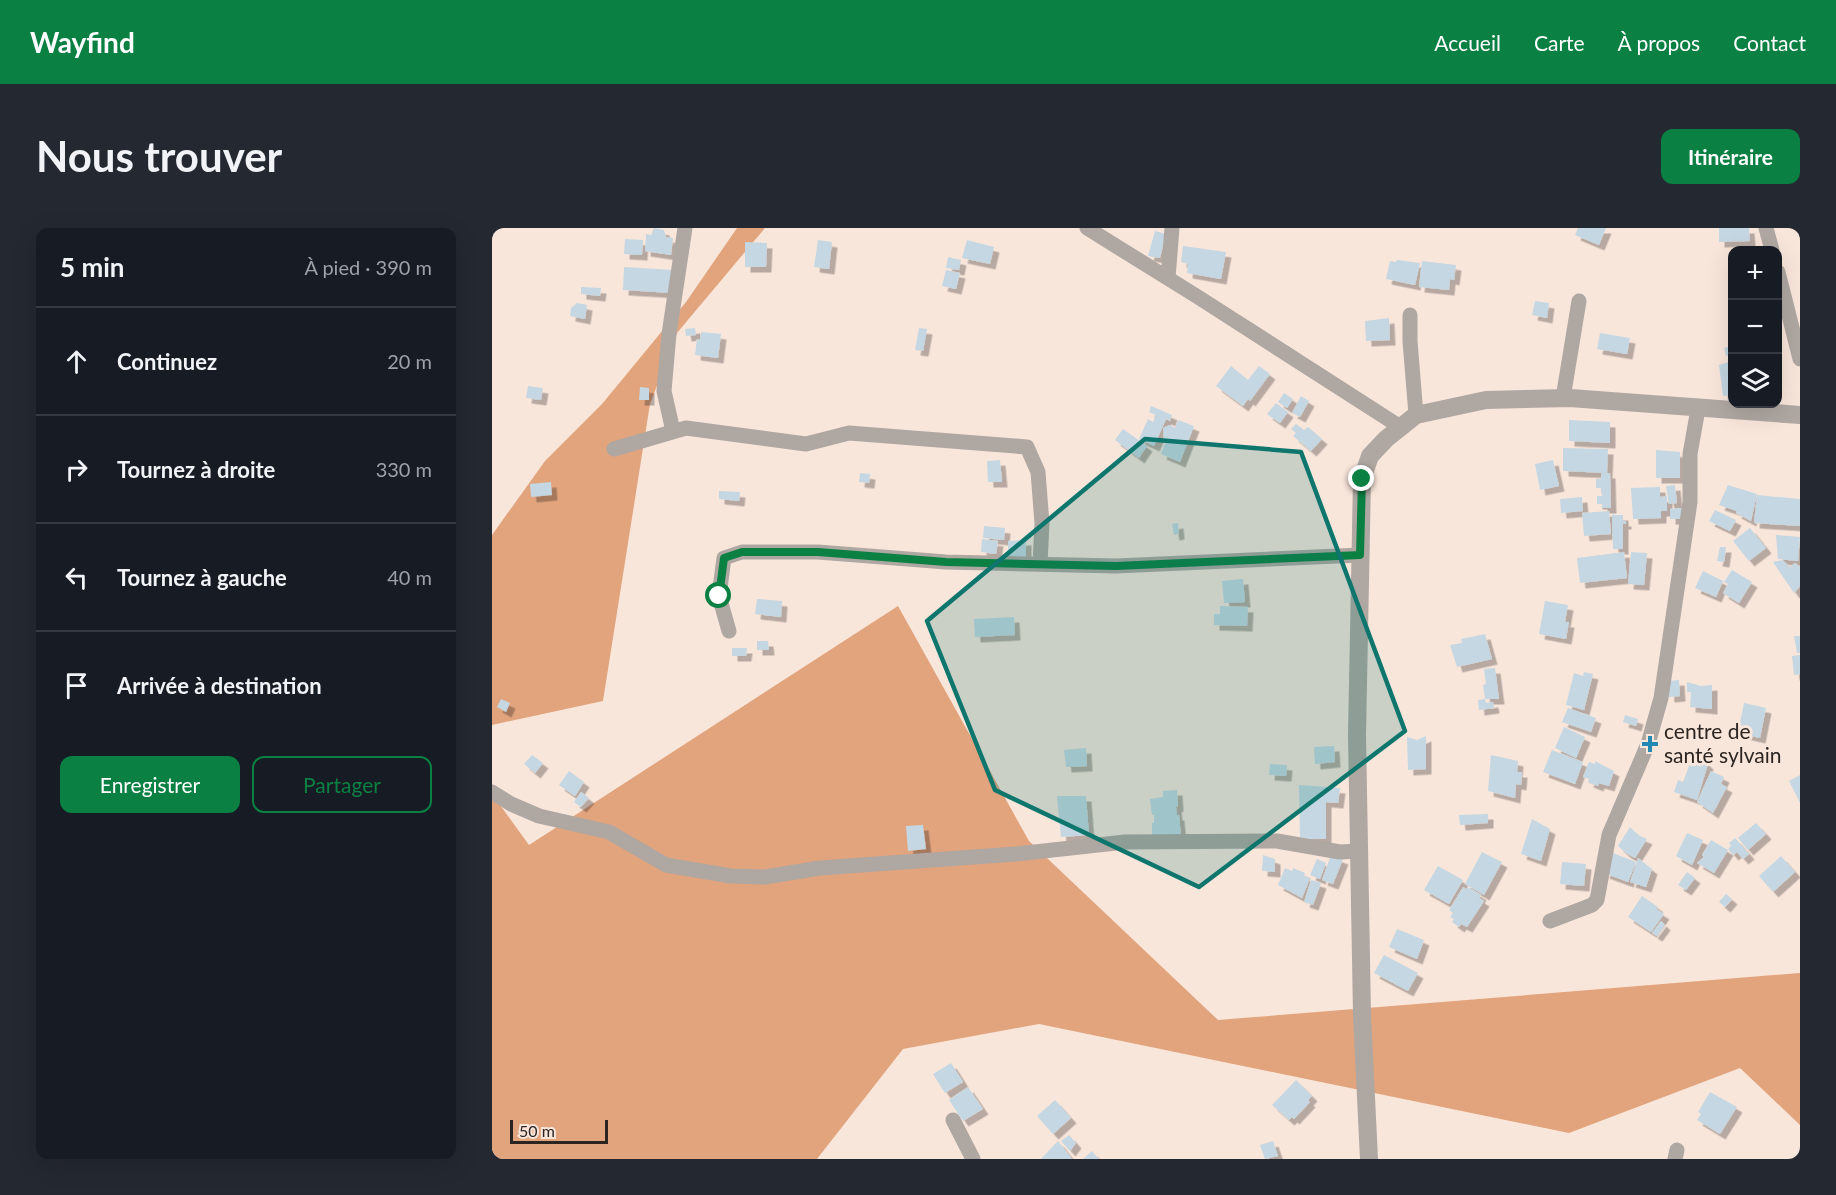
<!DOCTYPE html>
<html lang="fr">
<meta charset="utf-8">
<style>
body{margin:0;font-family:Lato,sans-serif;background:#242831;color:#f1f3f6}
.controls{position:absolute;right:18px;top:18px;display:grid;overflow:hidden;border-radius:12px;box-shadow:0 6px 24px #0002}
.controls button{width:54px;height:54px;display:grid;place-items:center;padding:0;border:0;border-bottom:2px solid #363941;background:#171b24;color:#f1f3f6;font:30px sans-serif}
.scale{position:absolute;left:18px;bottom:15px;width:98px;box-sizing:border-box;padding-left:6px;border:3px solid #2b2420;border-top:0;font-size:16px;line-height:21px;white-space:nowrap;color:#2b2420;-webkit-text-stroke:4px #f9e6db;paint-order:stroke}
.stop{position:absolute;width:18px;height:18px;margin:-14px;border:4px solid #0b8043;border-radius:50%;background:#fff}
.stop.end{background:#0b8043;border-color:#fff;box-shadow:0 2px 6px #0008}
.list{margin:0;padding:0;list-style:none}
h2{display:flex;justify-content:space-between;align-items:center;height:78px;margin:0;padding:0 24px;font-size:26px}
h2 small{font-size:20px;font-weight:400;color:#9ea1a6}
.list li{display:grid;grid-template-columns:39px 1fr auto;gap:18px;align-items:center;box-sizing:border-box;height:108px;padding:0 24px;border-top:2px solid #363941}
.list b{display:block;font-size:22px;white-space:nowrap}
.list em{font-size:20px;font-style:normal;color:#9ea1a6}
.actions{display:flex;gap:12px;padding:18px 24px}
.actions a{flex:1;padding:14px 0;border:2px solid #0b8043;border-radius:12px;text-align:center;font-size:21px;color:#0b8043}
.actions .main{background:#0b8043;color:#fff}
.icon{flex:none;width:33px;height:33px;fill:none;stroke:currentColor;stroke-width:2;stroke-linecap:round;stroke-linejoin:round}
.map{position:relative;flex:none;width:1308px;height:931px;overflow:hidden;border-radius:12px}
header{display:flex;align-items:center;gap:36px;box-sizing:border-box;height:84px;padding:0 30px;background:#0b8043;color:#fff}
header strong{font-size:28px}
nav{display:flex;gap:33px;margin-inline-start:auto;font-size:21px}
.intro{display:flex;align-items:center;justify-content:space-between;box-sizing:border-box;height:144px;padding:0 36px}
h1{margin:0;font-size:42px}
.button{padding:15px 27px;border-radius:12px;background:#0b8043;color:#fff;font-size:21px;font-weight:700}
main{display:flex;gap:36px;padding:0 36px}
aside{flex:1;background:#171b24;border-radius:12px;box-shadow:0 6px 24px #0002}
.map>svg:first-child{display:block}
.forest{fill:#e2a47d}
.building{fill:#c4d7e2;filter:url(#shadow)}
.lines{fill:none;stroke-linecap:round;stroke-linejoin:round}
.minor{stroke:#afa7a2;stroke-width:15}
.tertiary{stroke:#afa7a2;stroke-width:18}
.route{stroke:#0b8043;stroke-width:8}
.marked{fill:#0f766e;fill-opacity:0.2;stroke:#0f766e;stroke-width:4.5;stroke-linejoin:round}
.poi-dot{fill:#2389b2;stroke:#f9e6db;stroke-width:2}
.labels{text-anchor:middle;stroke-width:6;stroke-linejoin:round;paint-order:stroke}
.poi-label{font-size:21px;fill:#2b2420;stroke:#f9e6db;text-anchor:start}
</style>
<header>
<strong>Wayfind</strong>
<nav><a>Accueil</a><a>Carte</a><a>À propos</a><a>Contact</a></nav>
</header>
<div class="intro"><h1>Nous trouver</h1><a class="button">Itinéraire</a></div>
<main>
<aside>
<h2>5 min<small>À pied · 390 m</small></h2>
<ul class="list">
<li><svg class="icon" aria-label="ahead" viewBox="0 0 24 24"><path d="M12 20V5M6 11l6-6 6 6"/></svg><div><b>Continuez</b></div><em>20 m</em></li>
<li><svg class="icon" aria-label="right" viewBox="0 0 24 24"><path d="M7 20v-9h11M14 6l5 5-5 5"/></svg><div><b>Tournez à droite</b></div><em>330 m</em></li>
<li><svg class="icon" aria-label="left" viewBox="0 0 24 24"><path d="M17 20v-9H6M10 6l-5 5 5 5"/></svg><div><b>Tournez à gauche</b></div><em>40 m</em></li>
<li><svg class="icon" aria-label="arrive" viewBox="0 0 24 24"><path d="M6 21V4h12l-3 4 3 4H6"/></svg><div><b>Arrivée à destination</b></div></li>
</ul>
<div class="actions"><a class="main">Enregistrer</a><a>Partager</a></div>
</aside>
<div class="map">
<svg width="1308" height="931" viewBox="0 0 1308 931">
<defs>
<filter id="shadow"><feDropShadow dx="5.5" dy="5.5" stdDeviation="0" flood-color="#0004"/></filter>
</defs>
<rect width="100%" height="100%" fill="#f9e6db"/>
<path class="forest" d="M245,0h28l-88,105 -27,71 -47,297 -111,24v-190l53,-74 57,-57 84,-102z
M406,378l131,235 189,179 582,-47v152l-60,-57 -171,65 -530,-109 -136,25 -86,110h-325v-365l37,51z"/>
<path class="building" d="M162,0l10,2 2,7 7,1 -2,17 -26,-4 1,-17 5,1z
M1086,0h28l-7,17 -24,-10z
M1227,0h30l1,13 -31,1z
M663,3l11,3 -6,24 -12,-2z
M133,11l18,1 -1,15 -18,-1z
M326,12l14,2 -3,27 -15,-2z
M475,12l27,7 -4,17 -28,-6z
M253,14l22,1 -1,24h-21z
M691,18l43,6 -5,27 -34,-6 1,-9 -7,-2z
M456,29l13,3 -2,10 -13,-2z
M905,32l23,3 -5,22 -29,-6 4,-18 6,1z
M930,33l34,4 -2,15 -4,-1 -1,11 -30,-3z
M132,39l49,3 -1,23 -49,-3z
M454,42l14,3 -4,16 -14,-3z
M89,59l20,1 -1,8 -19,-2z
M1043,73l14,2 -2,15 -15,-3z
M85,75l10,2 -2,14 -15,-3 1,-8z
M897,90l1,22 -24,1 -1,-20z
M203,100l1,7 -10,1 -1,-7z
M427,100l8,1 -4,22 -8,-1z
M209,104l20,2 -3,24 -23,-3 2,-16 3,1z
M1108,105l30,5 -3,16 -30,-5z
M1240,118v8l-6,2 -2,-8z
M1240,133v34l-9,1 -4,-31z
M739,138l17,14 11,-14 11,8 -20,27 -2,-2 -5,7 -27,-20z
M36,158l15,2 -2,12 -15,-2z
M148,159l9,1v12h-10z
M792,165l9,6 -6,9 -9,-6z
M809,168l8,5 -9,16 -8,-4z
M784,175l12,9 -8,11 -13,-9z
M659,178l21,9 -2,6 -4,-2 -12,27 -15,-7 9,-20 5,3 3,-7 -7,-3z
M686,192l16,6 -14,36 -19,-8 5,-13h-2l-1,-13 7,-3 5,3z
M1077,192l41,2v21l-41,-2z
M804,196l8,6 4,-3 14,12 -11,12 -18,-15 3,-3 -5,-4z
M631,201l24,17 -8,12 -24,-18z
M1071,220l45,1 -1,24 -44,-2z
M1164,222l24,2v26h-24z
M508,232l2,22h-14l-1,-21z
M1061,232l6,26 -19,4 -5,-26z
M368,245l10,1 -1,9 -10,-1z
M1109,245h9l1,35h-9v-4h-5v-8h5l-1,-8h-5v-9h5z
M59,254l1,13 -21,2 -1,-13z
M1183,257l2,18 -8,1 -3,-18z
M1236,257l29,9 -6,27 -15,-8 1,-2 -18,-6z
M1168,259v10l7,-1v15h-6v7l-28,1 -2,-31z
M227,263l21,1 -1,9 -20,-2z
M1265,267l43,4v27l-46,-3z
M1090,269l1,14 -22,2 -1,-14z
M1190,280v11h-12v-10z
M1223,282l21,10 -6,11 -21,-10z
M1117,283l2,23 -27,2 -2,-23z
M1120,287h11v6h3v3h-3v25h-10z
M686,295l1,11 -5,1 -2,-11z
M492,298l21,2 -1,12 -21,-2z
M1258,300l16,20 -17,13 -16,-20z
M1284,307l24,2 -2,24 -20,-2z
M490,311l16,2 -2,13 -15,-2z
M534,312v17l-18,1v-17z
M1228,319h6l-2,15 -7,-1z
M1132,324l3,26 -47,5 -3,-25z
M1139,324l16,1 -3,32 -16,-1z
M1290,332l8,7 5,-4 5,4v19l-6,7 -21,-31z
M1240,342l20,12 -13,21 -16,-10 5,-9 -4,-2z
M1211,343l20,10 -7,16 -21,-9z
M751,351l2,23 -21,1 -2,-22z
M265,371l25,2 -1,16 -26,-3z
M1053,373l23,4 -3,17h4l-3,17 -27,-5z
M728,378l28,1 -1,19 -33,-1v-11h6z
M522,389l1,18 -40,2 -1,-18z
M993,406l7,25 -35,8 -7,-22 12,-2 -1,-4z
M1302,408h6v17h-3z
M265,413h11l1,9h-12z
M240,420h15l-1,8h-14z
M1308,427v19l-6,1 -2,-19z
M1003,440l4,31h-14l-2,-14 3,-1 -2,-15z
M1092,444l9,2 -9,36 -18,-5 8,-32 9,3z
M1187,452l1,16 -11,1 -1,-16z
M1195,454l14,4 11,-1v24l-22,-2 1,-15h-4z
M9,471l9,4 -4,9 -9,-5z
M993,471l1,4 7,-1 1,6 -15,2 -1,-10z
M1252,475l22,5 -6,30 -22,-5z
M1076,480l28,10 -5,14 -29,-10z
M1133,487l13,4 -2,7 -13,-4z
M1072,499l21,10 -9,21 -21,-10z
M934,508v33l-18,1 -1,-33 10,3z
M842,518l1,16 -20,2 -1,-17z
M594,520l1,18 -21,1 -2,-17z
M1060,522l31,12 -8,22 -32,-12z
M40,527l11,8 -8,10 -11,-9z
M999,527l27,6 -1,11h5l-1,13 -5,-1 -1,14 -27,-7z
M1208,529l8,7 -11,36 -23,-8 4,-12 5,2 9,-24z
M1103,533l19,10 -5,15 -10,-3 -1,3 -10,-4 1,-3 -6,-2 6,-15 6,2z
M778,536l17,1 -1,11 -17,-1z
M77,543l15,11 -9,14 -16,-11z
M1219,543l13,6 -3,7 6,3 -14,26 -16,-11z
M1308,547v28l-11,-22z
M807,557l41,3 -2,15 -12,-1v37h-26z
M685,562l1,16 -2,1 1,8h2l2,22 -29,-2v-12h2v-8h-2l-2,-16 13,-2v-6z
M89,564l8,6 -8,9 -7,-5z
M565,568h29l3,39 -28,2z
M996,586v9l-28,2 -1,-10z
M1040,591l18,10 -9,32 -20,-7z
M1264,595l10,11 -18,16 -10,-12z
M431,597l3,24 -18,2 -2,-25z
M1138,599l8,8 9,4 -12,19 -9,-5 -8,-7z
M1195,605l16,7 -11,25 -16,-9z
M1243,610l14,16 -6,5 -6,-7 -4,3 -5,-6 3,-3 -2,-3z
M1219,612l17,10 -14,23 -17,-10 7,-6 -2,-2z
M990,624l20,10 -18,33 -19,-11z
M1121,625l23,9 -8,20 -24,-9z
M771,627l12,4v13l-13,-1z
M839,627l12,4 -10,25 -11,-4z
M1289,628l14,16 -22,20 -14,-16z
M1146,630l14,11 -6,18 -16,-5z
M825,631l9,4 -6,16 -10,-4z
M1070,634l24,2 -2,22 -24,-2z
M946,638l25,14 -14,24 -25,-14z
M793,640l7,3 1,-3 12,5 -1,3 6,2 -8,20 -24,-13z
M1195,644l8,6 -9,12 -8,-5z
M819,652l10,3 -8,22 -9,-3z
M971,659l3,2 2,-2 13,8 -2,3 5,3 -17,26 -6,-3 -2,3 -7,-5 2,-3 -4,-2 3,-4 -4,-3z
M1234,666l6,5 -7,8 -6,-5z
M1150,668l16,11 -2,2 8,5 -13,18 -23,-15z
M1169,693l4,4 -8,11 -5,-3z
M905,701l27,11 -7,19 -28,-12z
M892,727l34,18 -10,18 -34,-18z
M459,835l12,19 -18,11 -12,-19z
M804,852l16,16 -4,4 2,2 -16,17 -2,-2 -3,3 -17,-15z
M476,859l15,22 -20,12 -14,-21z
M1218,864l27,15 -17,27 -23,-14 4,-6 -3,-2z
M563,872l16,18 -18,16 -16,-18z
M577,907l7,8 -6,8 -9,-10z
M566,913l14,18h-31z
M781,913l5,15 -13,3 -5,-14z
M600,923l7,8h-16z"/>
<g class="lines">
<path class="minor" d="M595,0l111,69 204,131
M1274,0l6,22
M1286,44l22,87
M676,50l4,-50
M918,87v26l6,74
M1071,170l16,-97
M181,203l-9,-40 5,-57 16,-106
M122,221l72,-21 120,16 43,-11 178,14 11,25 4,51 -2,41
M237,403l-10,-35 5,-38 18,-6h76l128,10 170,4 244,-11
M0,564l19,12 28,12 70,16 57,33 65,11 34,1 55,-9 196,-14 109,-12 152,-1 63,11 19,-1
M1058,693l42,-16 5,-5 12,-65 39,-91 13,-46 29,-196v-48l8,-45
M461,892l20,39
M1183,931l2,-9"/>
<path class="tertiary" d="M877,931l-7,-144 -5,-280 5,-256 8,-23 16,-17 30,-24 70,-15 84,-2 230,17"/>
</g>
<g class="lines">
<path class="route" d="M227,368l5,-38 18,-6h76l128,10 170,4 244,-11 2,-76"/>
</g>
<path class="marked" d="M653,211l156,13 104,279 -206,156 -204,-97 -68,-169z"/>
<path class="poi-dot" d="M1155 507h6v6h6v6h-6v6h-6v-6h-6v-6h6z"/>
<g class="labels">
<g class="poi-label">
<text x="1172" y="511">centre de<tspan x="1172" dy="24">santé sylvain</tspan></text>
</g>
</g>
</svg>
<div class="controls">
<button>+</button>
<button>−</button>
<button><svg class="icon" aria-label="layers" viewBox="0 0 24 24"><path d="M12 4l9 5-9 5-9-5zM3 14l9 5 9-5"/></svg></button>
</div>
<div class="scale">50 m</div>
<div class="stop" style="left:227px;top:368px"></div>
<div class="stop end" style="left:870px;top:251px"></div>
</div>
</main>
